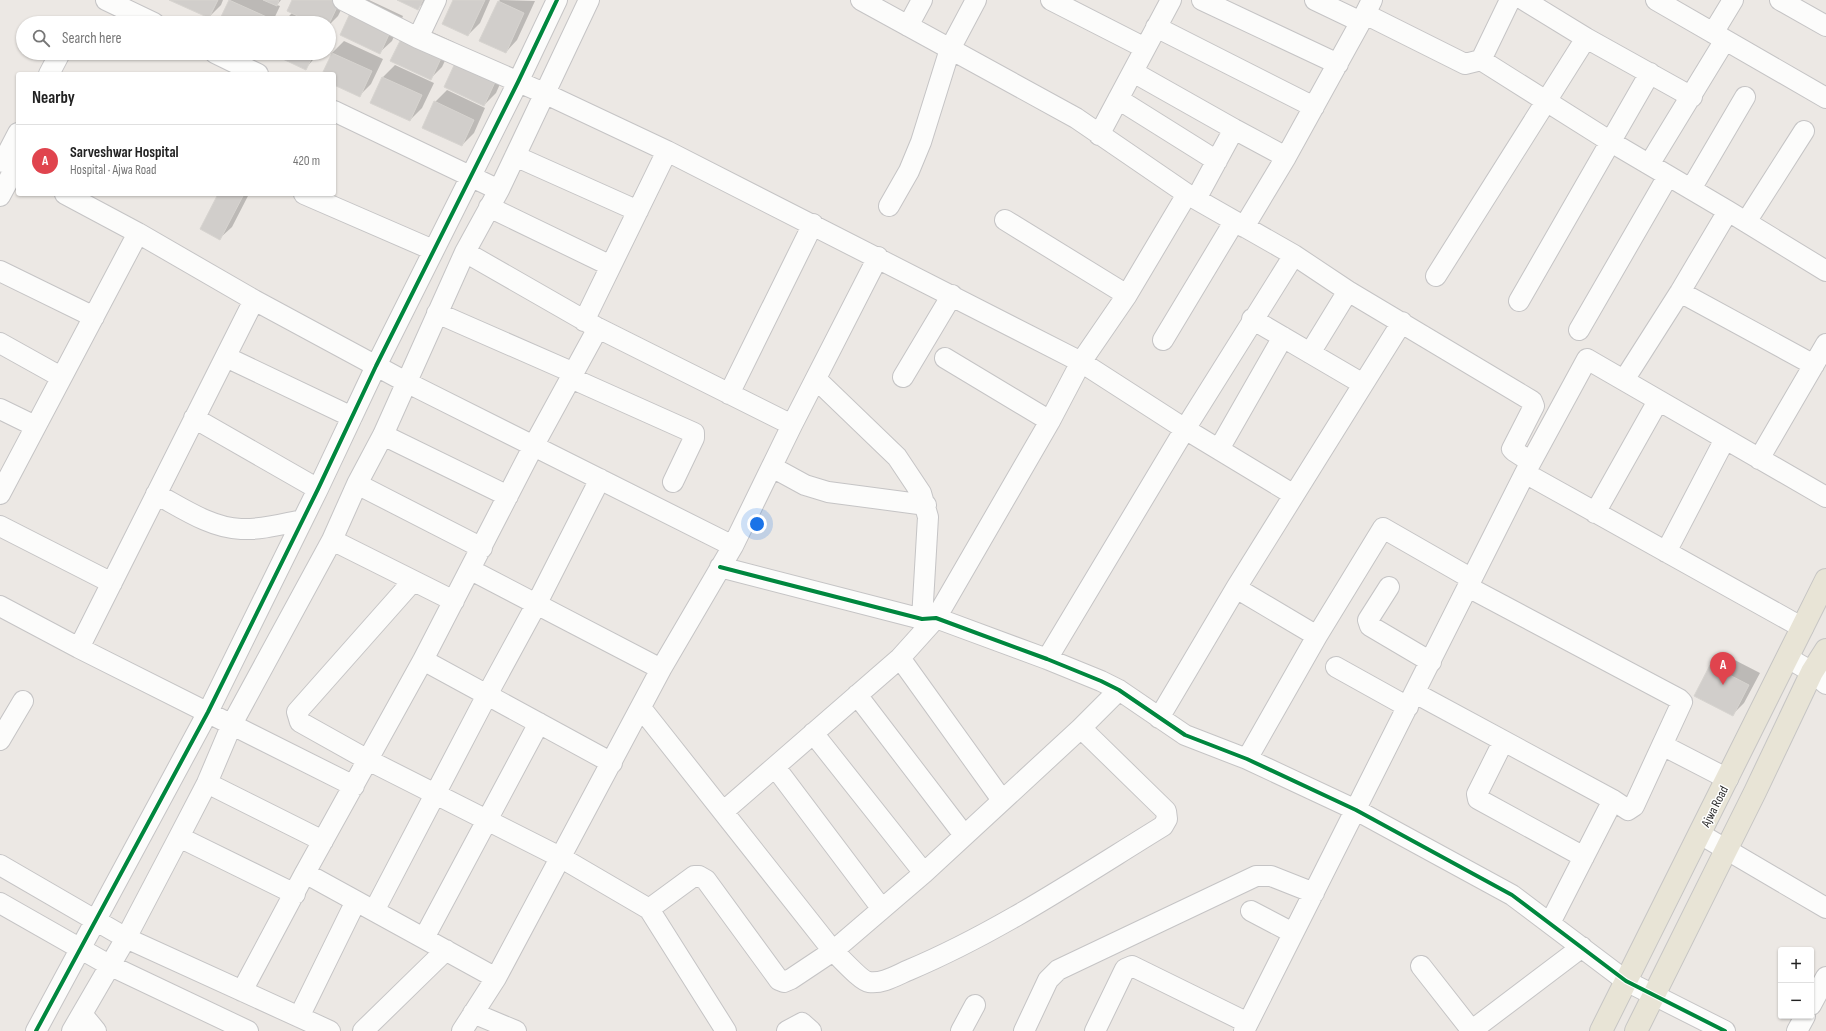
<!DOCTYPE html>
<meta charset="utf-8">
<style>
body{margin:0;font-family:"Sofia Sans Condensed",sans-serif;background:#f6f6f6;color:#222}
.controls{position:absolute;right:12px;bottom:12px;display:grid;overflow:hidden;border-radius:4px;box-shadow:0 1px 3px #0004}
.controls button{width:36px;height:36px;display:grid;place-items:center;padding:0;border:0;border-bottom:1px solid #e0e0e0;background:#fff;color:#222;font:20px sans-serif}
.you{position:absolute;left:757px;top:524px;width:14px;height:14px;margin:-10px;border:3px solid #fff;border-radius:50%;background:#1a73e8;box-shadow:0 0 0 6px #1a73e833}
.badge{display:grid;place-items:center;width:26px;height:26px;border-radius:50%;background:#0b8043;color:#fff;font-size:13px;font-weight:700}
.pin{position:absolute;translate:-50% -33px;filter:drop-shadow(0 1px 2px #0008)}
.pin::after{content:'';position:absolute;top:21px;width:14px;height:12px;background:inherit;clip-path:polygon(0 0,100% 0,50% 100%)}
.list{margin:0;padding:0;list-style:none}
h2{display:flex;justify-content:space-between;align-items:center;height:52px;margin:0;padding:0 16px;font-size:17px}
h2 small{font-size:13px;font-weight:400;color:#767676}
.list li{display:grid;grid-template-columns:26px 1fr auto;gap:12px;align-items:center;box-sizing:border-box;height:72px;padding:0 16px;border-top:1px solid #e0e0e0}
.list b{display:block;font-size:15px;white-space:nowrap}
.list p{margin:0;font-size:13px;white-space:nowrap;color:#767676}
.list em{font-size:13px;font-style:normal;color:#767676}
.icon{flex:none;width:22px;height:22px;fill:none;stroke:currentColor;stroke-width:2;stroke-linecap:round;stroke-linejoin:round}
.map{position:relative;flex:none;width:1826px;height:1031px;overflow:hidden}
.search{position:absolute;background:#fff;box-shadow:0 1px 3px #0004;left:16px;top:16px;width:320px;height:44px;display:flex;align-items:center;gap:10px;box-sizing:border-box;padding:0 14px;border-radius:22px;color:#767676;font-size:15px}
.panel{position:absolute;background:#fff;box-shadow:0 1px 3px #0004;left:16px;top:72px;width:320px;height:124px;border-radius:4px}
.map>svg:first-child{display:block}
.shadow{fill:#0003}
.building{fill:#d1cecb;stroke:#d7d4d0}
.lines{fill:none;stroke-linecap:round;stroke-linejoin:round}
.minor-casing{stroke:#c5c4c5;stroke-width:22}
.major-casing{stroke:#c6c5c4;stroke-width:24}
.minor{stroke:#fcfcfb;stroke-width:20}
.major{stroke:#e8e4d6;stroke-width:22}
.cycleway-casing{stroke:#fff;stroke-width:6}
.cycleway{stroke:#00873e;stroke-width:4}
.labels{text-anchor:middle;stroke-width:3;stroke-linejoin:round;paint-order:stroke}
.street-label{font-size:13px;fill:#2e2e2e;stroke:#fff}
</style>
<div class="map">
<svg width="1826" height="1031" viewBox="0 0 1826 1031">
<rect width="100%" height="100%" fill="#ece8e4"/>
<path class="shadow" d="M171,0h52l-2,5 -12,12z
M230,0h51l-4,5 3,1 -8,17h-53z
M293,0h53l-8,16 -9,9v-2h-47l10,-10z
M363,0h6l34,16 -11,25 -12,11z
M400,0h27l-9,8z
M454,0h36l-10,23 -12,12z
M500,0l35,1 -18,39 -11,12 -7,-51z
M415,24l39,18 -12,25 -12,12z
M344,41l39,18 -12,25 -12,12 -25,-12v-10h-11l9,-21z
M272,53h47l-13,15z
M457,62l50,6 -11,25 -12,12z
M395,65l39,18 -12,25 -12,12 -38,-18 11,-25z
M447,90l38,18 -11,25 -12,12 -27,-43z
M219,194h30l-17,33 -12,11z
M1723,654l37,19 -16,30 -12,12 -21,-49z"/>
<path class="building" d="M169,0h49l-9,18z
M229,0l40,18 -2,5h-49z
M263,0h16l-2,6z
M292,0h39l8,3 -10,21 -17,-1 -25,-12z
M397,0h26l-5,10z
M453,0h32l-17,36 -26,-12z
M498,1l26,12 -18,40 -27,-12z
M352,9l40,19 -12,26 -40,-19z
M403,35l40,19 -12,26 -41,-19z
M270,53h44l-8,17z
M332,53l40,18 -12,26 -26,-12v-11h-12z
M456,61l40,19 -12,26 -40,-19z
M382,77l40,18 -12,26 -40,-18z
M434,101l40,19 -12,26 -40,-18z
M218,194h26l-24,46 -20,-11z
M1710,665l39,20 -16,31 -39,-20z"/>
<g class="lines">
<g class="minor-casing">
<path id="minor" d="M106,0l48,23
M343,0l75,38 128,56 121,57 414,211 104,67 109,66
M861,0l215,118 111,76 107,61 54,36 184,110 2,5 -22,43 2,2 17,11
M1051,0l94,48
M1202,0l136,64
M1315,0l46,22
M1372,0l-7,14 100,50 16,-4
M1510,0l-29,60 130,82 117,69 98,60
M1524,0l62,38 106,59
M1656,0l170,98
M1780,0l46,26
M908,26l14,-26
M1156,27l158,80
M1713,33l20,-33
M418,38l18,-38
M215,53l43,21
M1133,72l101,57
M49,74l11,-21
M1118,99l99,62
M334,111l165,79
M1099,135l72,-135
M515,156l123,55
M1286,157l79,-143
M3,162l15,-29
M1650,163l75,-123
M1691,189l54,-92
M65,194l73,39 116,67 152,82 327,164
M304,194l129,56
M0,196l15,-28
M1196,199l38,-70 52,28 -42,70
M889,206l20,-35 12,-29 29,-93 26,-49
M489,207l122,59
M1005,220l122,75
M1746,222l58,-91
M465,252l131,75
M0,271l94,46
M1436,276l150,-238
M1680,292l134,73
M1519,301l131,-228
M437,313l137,60
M1252,319l111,65
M584,321l83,-170
M1579,330l89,-154
M1163,340l71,-118
M0,343l61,34
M1310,353l38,-62
M226,357l126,60
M945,358l105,63
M903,377l49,-82
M571,378l123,55v5l-21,44
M816,379l81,78 24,36 7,24 -6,102
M1624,380l56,-88 48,-81
M729,394l84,-170
M0,409l35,17
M194,418l124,71
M383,435l125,61
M1219,449l64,-112
M1759,459l67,-115
M772,467l33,18 23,7 98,13
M1525,473l278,155
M357,484l125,64
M0,494l138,-261
M156,494c26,14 55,34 85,35 21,1 41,-5 61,-9
M1595,513l63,-112
M0,526l112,57
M332,540l122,61
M1666,552l59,-113
M720,567l202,52 14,-1 111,41 54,22 18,9 66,45 62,24 109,51 156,85 114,86 99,50
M471,570l190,99
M413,581l-116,131 3,10 68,38 192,97 89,52 77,122
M1389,587l-21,33 2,6 61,36
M1236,588l81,48 66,-108 89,51
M0,606l79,42 275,138
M79,648l175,-348
M900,658l102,142
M1788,658l24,14 14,12
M1047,659l138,-230 109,-174
M423,660l189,103
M1336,667l72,40
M1415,693l198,107 15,10 6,-4 48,-104 -3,-3 -211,-112
M857,695l107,140
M641,708l192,243 91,-78 157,-145 38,-38
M1159,718l77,-130 166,-266
M813,733l111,140
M0,740l23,-39
M1503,742l-26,52 1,5 106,58
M1662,745l66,34
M1247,759l70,-123
M775,767l107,142
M207,783l116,58
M724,811l176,-153 36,-40 114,-197 31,-59 46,-67 60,-101
M1700,834l126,74
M179,837l116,57
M0,865l126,73 204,93
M0,903l109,62 139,66
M649,909l45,-33h5l7,4 73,100 5,2 7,-3 42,-28c7,6 28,30 36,31 14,2 28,-7 40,-12 90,-38 171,-93 254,-144l4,-7 -1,-8 -85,-83
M374,911l113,-216 49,-90 64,-126
M1251,911l42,22
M1550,923l63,-123
M424,938l115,-215
M1421,966l51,65
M496,978l-191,-105 118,-213 111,-215 64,-117 194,97
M242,991l63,-118
M1811,1005l15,-28
M473,1013l43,18
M82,1014l14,17
M299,1017l57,-116
M36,1031l172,-319 110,-223 58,-123 142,-284 39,-82
M72,1031l54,-93 53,-101 28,-54 25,-59 100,-184 25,-56 26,-49 82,-183 34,-62 90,-190
M363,1031l83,-81
M462,1031l34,-53 165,-309 72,-123 59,-121 86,-168
M787,1031l15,-8 9,8
M961,1031l14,-26
M1024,1031l24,-51 10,-10 198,-94h15l43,17
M1095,1031l30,-62 7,-3 116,57
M1244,1031l281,-558 62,-114 239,138
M1471,1031l111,-84
M1797,1031l8,-15"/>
</g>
<g class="major-casing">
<path id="major" d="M1601,1031l225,-451
M1636,1031l119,-239 57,-120 14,-22"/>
</g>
<use href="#minor" class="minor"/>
<use href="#major" class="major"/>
<g class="cycleway-casing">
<path id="cycleway" d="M720,567l202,52 14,-1 111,41 54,22 18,9 66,45 62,24 109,51 156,85 114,86 99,50
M36,1031l172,-319 110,-223 58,-123 142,-284 39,-82"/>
</g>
<use href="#cycleway" class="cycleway"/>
</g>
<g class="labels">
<g class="street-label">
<text transform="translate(1714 806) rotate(-63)" y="5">Ajwa Road</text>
</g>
</g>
</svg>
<div class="controls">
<button>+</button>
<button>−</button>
</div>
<div class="you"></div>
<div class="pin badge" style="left:1723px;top:685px;background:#e0444e">A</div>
<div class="search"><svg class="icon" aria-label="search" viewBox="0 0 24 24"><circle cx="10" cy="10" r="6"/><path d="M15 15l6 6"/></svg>Search here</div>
<section class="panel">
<h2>Nearby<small></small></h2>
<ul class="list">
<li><span class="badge" style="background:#e0444e">A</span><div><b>Sarveshwar Hospital</b><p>Hospital · Ajwa Road</p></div><em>420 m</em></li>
</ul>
</section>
</div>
